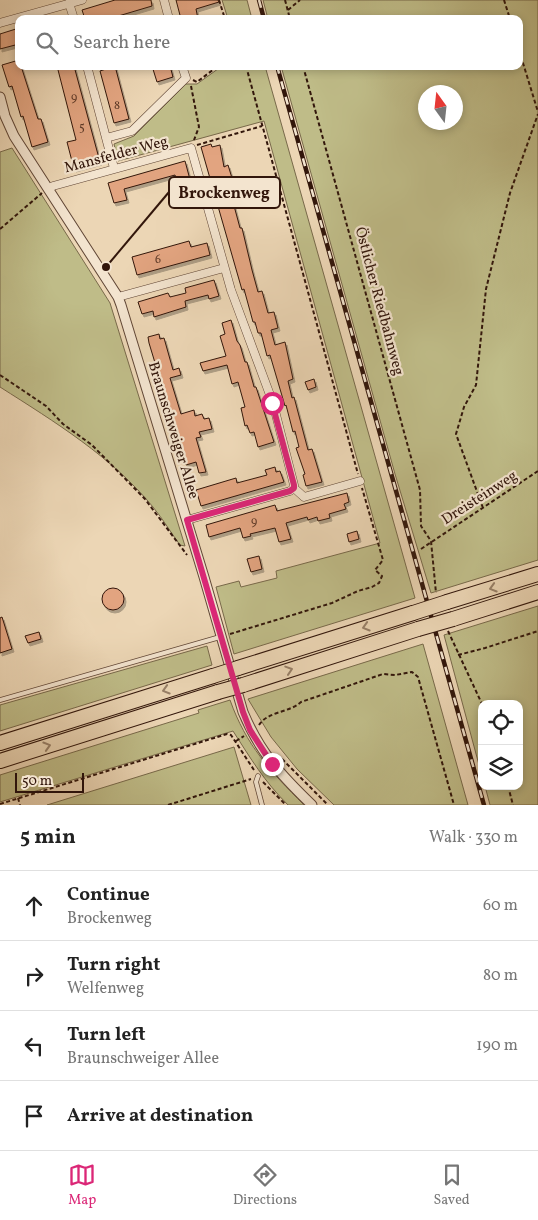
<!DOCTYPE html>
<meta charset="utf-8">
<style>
body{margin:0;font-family:Vollkorn,serif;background:#f2f2f2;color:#222}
.controls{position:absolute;right:15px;bottom:15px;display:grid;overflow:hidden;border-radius:10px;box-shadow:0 2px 8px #0003}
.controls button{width:45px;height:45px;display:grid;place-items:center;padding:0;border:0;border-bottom:1px solid #e0e0e0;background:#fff;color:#222;font:25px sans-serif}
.compass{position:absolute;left:418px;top:85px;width:45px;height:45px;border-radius:50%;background:#fff;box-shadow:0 2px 8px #0003;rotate:345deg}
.scale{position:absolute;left:15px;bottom:12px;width:69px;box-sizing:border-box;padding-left:5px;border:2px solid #32160b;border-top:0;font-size:14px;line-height:18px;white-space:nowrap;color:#32160b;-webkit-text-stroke:4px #f3e4cf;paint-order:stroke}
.stop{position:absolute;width:15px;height:15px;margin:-11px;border:4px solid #db2777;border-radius:50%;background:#fff}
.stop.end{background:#db2777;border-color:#fff;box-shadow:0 1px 5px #0008}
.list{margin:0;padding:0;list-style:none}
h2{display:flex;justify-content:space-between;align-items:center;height:65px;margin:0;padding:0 20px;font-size:21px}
h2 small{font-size:16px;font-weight:400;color:#767676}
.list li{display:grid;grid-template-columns:32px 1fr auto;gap:15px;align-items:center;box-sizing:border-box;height:70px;padding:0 20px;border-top:1px solid #e0e0e0}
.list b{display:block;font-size:19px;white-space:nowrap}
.list p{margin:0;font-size:16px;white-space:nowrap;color:#767676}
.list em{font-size:16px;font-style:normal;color:#767676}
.icon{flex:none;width:28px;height:28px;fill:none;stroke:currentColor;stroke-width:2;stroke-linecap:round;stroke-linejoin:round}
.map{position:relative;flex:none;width:538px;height:805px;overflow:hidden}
.search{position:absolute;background:#fff;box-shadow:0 2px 8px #0003;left:15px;right:15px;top:15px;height:55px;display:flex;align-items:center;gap:12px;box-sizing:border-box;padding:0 18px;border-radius:10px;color:#767676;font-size:19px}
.sheet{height:345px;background:#fff}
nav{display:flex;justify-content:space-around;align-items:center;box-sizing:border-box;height:70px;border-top:1px solid #e0e0e0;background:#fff;font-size:14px;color:#767676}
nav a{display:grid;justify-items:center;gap:2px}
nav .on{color:#db2777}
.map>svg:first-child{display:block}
.green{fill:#bfbc88;stroke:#78694a;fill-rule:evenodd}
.building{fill:#e2a480;stroke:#32160b;filter:url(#shadow)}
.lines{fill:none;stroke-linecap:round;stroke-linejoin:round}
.service-casing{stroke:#604636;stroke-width:5.5}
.minor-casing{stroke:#604636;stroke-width:9}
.tertiary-casing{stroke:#604636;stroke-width:11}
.motorway-casing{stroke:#32160b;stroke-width:16}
.path{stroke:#32160b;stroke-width:2;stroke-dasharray:4 2.5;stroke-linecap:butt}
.service{stroke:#f3e4cf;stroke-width:4}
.minor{stroke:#f3e4cf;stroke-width:8}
.tertiary{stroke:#f3e4cf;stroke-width:9}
.motorway{stroke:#ecd6b5;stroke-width:14}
.rail-casing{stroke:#32160b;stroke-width:4.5}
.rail{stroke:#f3e4cf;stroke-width:2.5;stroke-dasharray:8;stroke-linecap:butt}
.motorway-bridge-casing{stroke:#32160b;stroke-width:16;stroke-linecap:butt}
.motorway-bridge{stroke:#ecd6b5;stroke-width:14}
.oneway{stroke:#988068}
.route{stroke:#db2777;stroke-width:6}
.labels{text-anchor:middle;stroke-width:4.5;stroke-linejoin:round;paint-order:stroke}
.number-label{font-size:12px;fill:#5e3a28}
.street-label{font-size:15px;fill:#32160b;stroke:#f3e4cf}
.leader{fill:none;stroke:#32160b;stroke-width:2}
.callout-dot{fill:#32160b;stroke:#f3e4cf;stroke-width:2}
.callout{fill:#f3e4cf;stroke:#32160b;stroke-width:2}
.callout-label{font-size:16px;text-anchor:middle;font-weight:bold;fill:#32160b}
</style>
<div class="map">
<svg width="538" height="805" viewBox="0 0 538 805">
<defs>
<filter id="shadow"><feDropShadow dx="2" dy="3" stdDeviation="0" flood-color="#0004"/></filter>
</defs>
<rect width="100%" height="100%" fill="#ecd6b5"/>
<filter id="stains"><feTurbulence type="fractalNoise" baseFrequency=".004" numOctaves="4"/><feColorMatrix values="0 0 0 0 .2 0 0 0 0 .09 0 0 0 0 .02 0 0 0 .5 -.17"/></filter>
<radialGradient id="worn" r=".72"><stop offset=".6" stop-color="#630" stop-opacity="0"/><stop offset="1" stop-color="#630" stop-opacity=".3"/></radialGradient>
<path class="green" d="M222,0h25l5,19h-24z
M263,0h275v560l-107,33 -36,-119 -114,-408h238v-47h-251zM426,92h30v30h-30z
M222,66h43l150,532 -181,56 -18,-67 23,-6 2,6 36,-9 -1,-7 104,-28 -116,-422 -146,40 -4,-17 20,-8 52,-52h11z
M12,148l98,155 75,243 -5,-1c-9,-12 -17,-26 -27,-38 -41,-50 -98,-85 -153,-120v-235z
M538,606v199h-48l-5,-19h34v-82h-37v72l-38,-141z
M423,644l45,161h-134l-37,-36 -26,-32 -23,-38z
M207,646l5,19 -212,66v-26z
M230,700c16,45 40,71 74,105h-16c-24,-24 -37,-46 -55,-74l-233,71v-27l199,-62 -1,-3z
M234,747l17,58h-204z"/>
<path class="building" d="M115,0h36l1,6 -37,11 1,2h-31l-3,-9z
M176,0h42l1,2 -23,7 2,10h-17z
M19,28v16l-19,5v-15z
M19,60v6h2l17,53h3l7,23 -16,5 -9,-31 -2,1 -9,-31 -3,1 -7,-22z
M57,66h17l26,96 -26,7 -7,-27 9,-2z
M115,66l14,53 -15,4 -14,-52z
M152,66h18l3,11 -16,5z
M211,144l1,3 8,-2 4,22 4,-2 11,36 -6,1 7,26h2l10,42 6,22 4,-1 6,22 6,-1 4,16 -7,2 4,15 10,-3 8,37 -5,2 4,17 2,-1 14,53 4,-1 10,33 -16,4 -3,-11 2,-1 -9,-26 3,-1 -4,-16 -2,1 -7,-27 -1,1 -15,-51 -3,1 -6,-23h-3l-3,-11h-2l-9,-33 -2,1 -41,-143z
M185,161l7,26 -12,4 -5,-16 -51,14 3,11 -13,3 -6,-20z
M189,241l2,6 16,-4 3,12 -73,20 -5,-18z
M214,280l5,16 -10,3 -1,-4 -23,6 1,6 -32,10 -1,-6 -11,3 -4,-12 30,-9 2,4 16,-4 -1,-5z
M231,320l6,21 3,4 5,17h2l6,21 1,4h2l18,55 -16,5 -4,-15 -4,1 -3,-8 -2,1 -4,-18 4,-1 -7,-25 -6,2 -5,-19 -24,6 -3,-8 26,-7 -6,-20 5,-2 -3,-11z
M159,334l1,5 4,-1 9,32 6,-2 2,7 -11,3 11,36 13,-4 1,6 7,-2 2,5 5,-1 3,11 -13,3 2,5 -5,1 10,34 -7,1 -3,-11 -10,3 -37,-122 -1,-6z
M314,379l2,8 -8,3 -3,-8z
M275,467l1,5 4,-1 4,11 -83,24 -5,-16 40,-12 1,5 30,-8 -2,-5z
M347,493l2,9 -5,2 2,5 -17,5 1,4 -12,3 -1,-4 -9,3 -1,-3 -21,6 5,16 -12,3 -4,-14 -25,6 1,2 -8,2 -3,-10 -31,9 -3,-12 69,-20 2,6z
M357,531l2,8 -10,3 -2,-8z
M259,556l3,13 -11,3 -4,-13z
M102 599a11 11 0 1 1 22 0a11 11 0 1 1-22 0Z
M2,617l10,32 -12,4v-35z
M39,632l2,7 -13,4 -3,-7z"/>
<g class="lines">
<g class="service-casing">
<path id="service" d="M0,700l220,-63
M258,776l-2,6 6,23"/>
</g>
<g class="minor-casing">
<path id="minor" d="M164,0l5,19
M69,3l5,16
M0,23l82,-23
M87,66l27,102
M106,138l26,-7 54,-53 -4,-12
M48,189l5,-3 138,-38 40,142 42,113 21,82v3
M118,297l106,-29
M294,488l10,9 56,-16
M187,520l103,-29 4,-3"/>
</g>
<g class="tertiary-casing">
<path id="tertiary" d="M0,97l5,19 9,20 104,161 3,8 83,272 39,135c17,41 38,63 69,93"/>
</g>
<g class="motorway-casing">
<path id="motorway" d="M447,602l91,-28
M453,619l85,-27
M238,668l175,-55
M243,685l175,-56
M0,743l213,-67
M0,761l218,-69"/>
</g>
<path class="path" d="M219,0l6,19
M285,0l5,19
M504,0l6,19
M288,10l12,-10
M519,50l19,62
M246,66l112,408
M303,66l117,424 1,36 10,15 5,52
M193,80l4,2 21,-16
M191,86l8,41 -5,13
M197,145l65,-19
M0,229l42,-36
M0,375l46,31 17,18 29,21 53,54 42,56
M483,508l-27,-74 8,-27 12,-22 10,-96 24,-96 28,-79
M421,549l117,-78
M448,631l34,73
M230,634l102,-31 26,-12 14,-4 7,-4 3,-7 -7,-6 8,-10 -21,-72
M458,655l27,-7 53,-17
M259,725c9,-14 30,-12 42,-23l82,-28 12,1 17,-3 6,5 36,128
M236,741l8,-5
M282,759l46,46
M263,782l23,23
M508,786l5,19
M18,798l2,7
M0,804l227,-70 4,1 23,35
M168,805l83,-26"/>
<use href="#service" class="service"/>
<use href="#minor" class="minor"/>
<use href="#tertiary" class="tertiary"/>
<use href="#motorway" class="motorway"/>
<g class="rail-casing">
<path id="rail" d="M259,0l5,19
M277,66l207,739"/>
</g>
<use href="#rail" class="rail"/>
<g class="motorway-bridge-casing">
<path id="motorway-bridge" d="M413,613l34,-11
M418,629l35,-10
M213,676l25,-8
M218,692l25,-7"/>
</g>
<use href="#motorway-bridge" class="motorway-bridge"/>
</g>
<defs><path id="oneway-chevron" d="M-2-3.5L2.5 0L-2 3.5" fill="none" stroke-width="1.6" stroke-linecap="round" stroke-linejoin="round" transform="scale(1.25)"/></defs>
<g class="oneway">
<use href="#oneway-chevron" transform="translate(493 588) rotate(163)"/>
<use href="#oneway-chevron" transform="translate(366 627) rotate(163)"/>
<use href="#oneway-chevron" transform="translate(289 670) rotate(-18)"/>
<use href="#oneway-chevron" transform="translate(166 690) rotate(163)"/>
<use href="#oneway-chevron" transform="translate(47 746) rotate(-17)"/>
</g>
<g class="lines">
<path class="route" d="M272,764l-22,-34 -7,-18 -56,-192 103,-29 4,-3v-3l-22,-82"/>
</g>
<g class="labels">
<g class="number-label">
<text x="74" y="101">9</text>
<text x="117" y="109">8</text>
<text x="82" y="131">5</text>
<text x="158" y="263">6</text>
<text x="254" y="525">9</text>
</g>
<g class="street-label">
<text transform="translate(116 154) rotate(-15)" y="5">Mansfelder Weg</text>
<text transform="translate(380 301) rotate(75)" y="5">Östlicher Riedbahnweg</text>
<text transform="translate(174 430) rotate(73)" y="5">Braunschweiger Allee</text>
<text transform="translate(479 497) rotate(-33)" y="5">Dreisteinweg</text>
</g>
</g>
<path class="leader" d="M106 267L169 192"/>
<circle class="callout-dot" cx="106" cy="267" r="5"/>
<rect class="callout" x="169" y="177" width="111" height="31" rx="5"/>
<g class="callout-label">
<text x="224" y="198">Brockenweg</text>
</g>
<rect width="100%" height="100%" filter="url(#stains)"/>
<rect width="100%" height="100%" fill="url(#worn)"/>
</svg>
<div class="controls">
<button><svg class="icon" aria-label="locate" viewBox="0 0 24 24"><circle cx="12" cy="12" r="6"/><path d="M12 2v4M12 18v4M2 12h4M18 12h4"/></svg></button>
<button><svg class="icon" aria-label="layers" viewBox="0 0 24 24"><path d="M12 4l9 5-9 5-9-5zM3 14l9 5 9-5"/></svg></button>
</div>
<svg class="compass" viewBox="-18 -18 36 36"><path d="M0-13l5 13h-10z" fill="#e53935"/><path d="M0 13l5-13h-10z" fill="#767676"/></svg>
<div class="scale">50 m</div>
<div class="stop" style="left:272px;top:403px"></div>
<div class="stop end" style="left:272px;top:764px"></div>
<div class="search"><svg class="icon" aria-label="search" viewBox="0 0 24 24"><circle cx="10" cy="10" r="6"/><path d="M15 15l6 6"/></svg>Search here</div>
</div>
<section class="sheet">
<h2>5 min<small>Walk · 330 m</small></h2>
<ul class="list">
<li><svg class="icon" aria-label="ahead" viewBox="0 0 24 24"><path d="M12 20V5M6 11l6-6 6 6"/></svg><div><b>Continue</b><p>Brockenweg</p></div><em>60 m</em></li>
<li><svg class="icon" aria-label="right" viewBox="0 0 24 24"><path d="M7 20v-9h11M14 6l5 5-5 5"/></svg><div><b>Turn right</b><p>Welfenweg</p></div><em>80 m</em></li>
<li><svg class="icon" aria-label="left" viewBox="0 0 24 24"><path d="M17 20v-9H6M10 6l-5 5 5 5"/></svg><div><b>Turn left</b><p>Braunschweiger Allee</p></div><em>190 m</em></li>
<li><svg class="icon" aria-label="arrive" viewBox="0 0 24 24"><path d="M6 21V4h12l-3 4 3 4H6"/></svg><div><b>Arrive at destination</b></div></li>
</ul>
</section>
<nav>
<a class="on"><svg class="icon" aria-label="map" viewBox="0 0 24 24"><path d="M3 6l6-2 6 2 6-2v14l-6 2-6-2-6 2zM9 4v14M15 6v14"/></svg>Map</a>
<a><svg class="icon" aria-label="directions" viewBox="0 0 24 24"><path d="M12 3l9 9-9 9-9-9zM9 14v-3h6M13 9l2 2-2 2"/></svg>Directions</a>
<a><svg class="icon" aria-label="saved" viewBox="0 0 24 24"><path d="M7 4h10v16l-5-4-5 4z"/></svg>Saved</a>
</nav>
